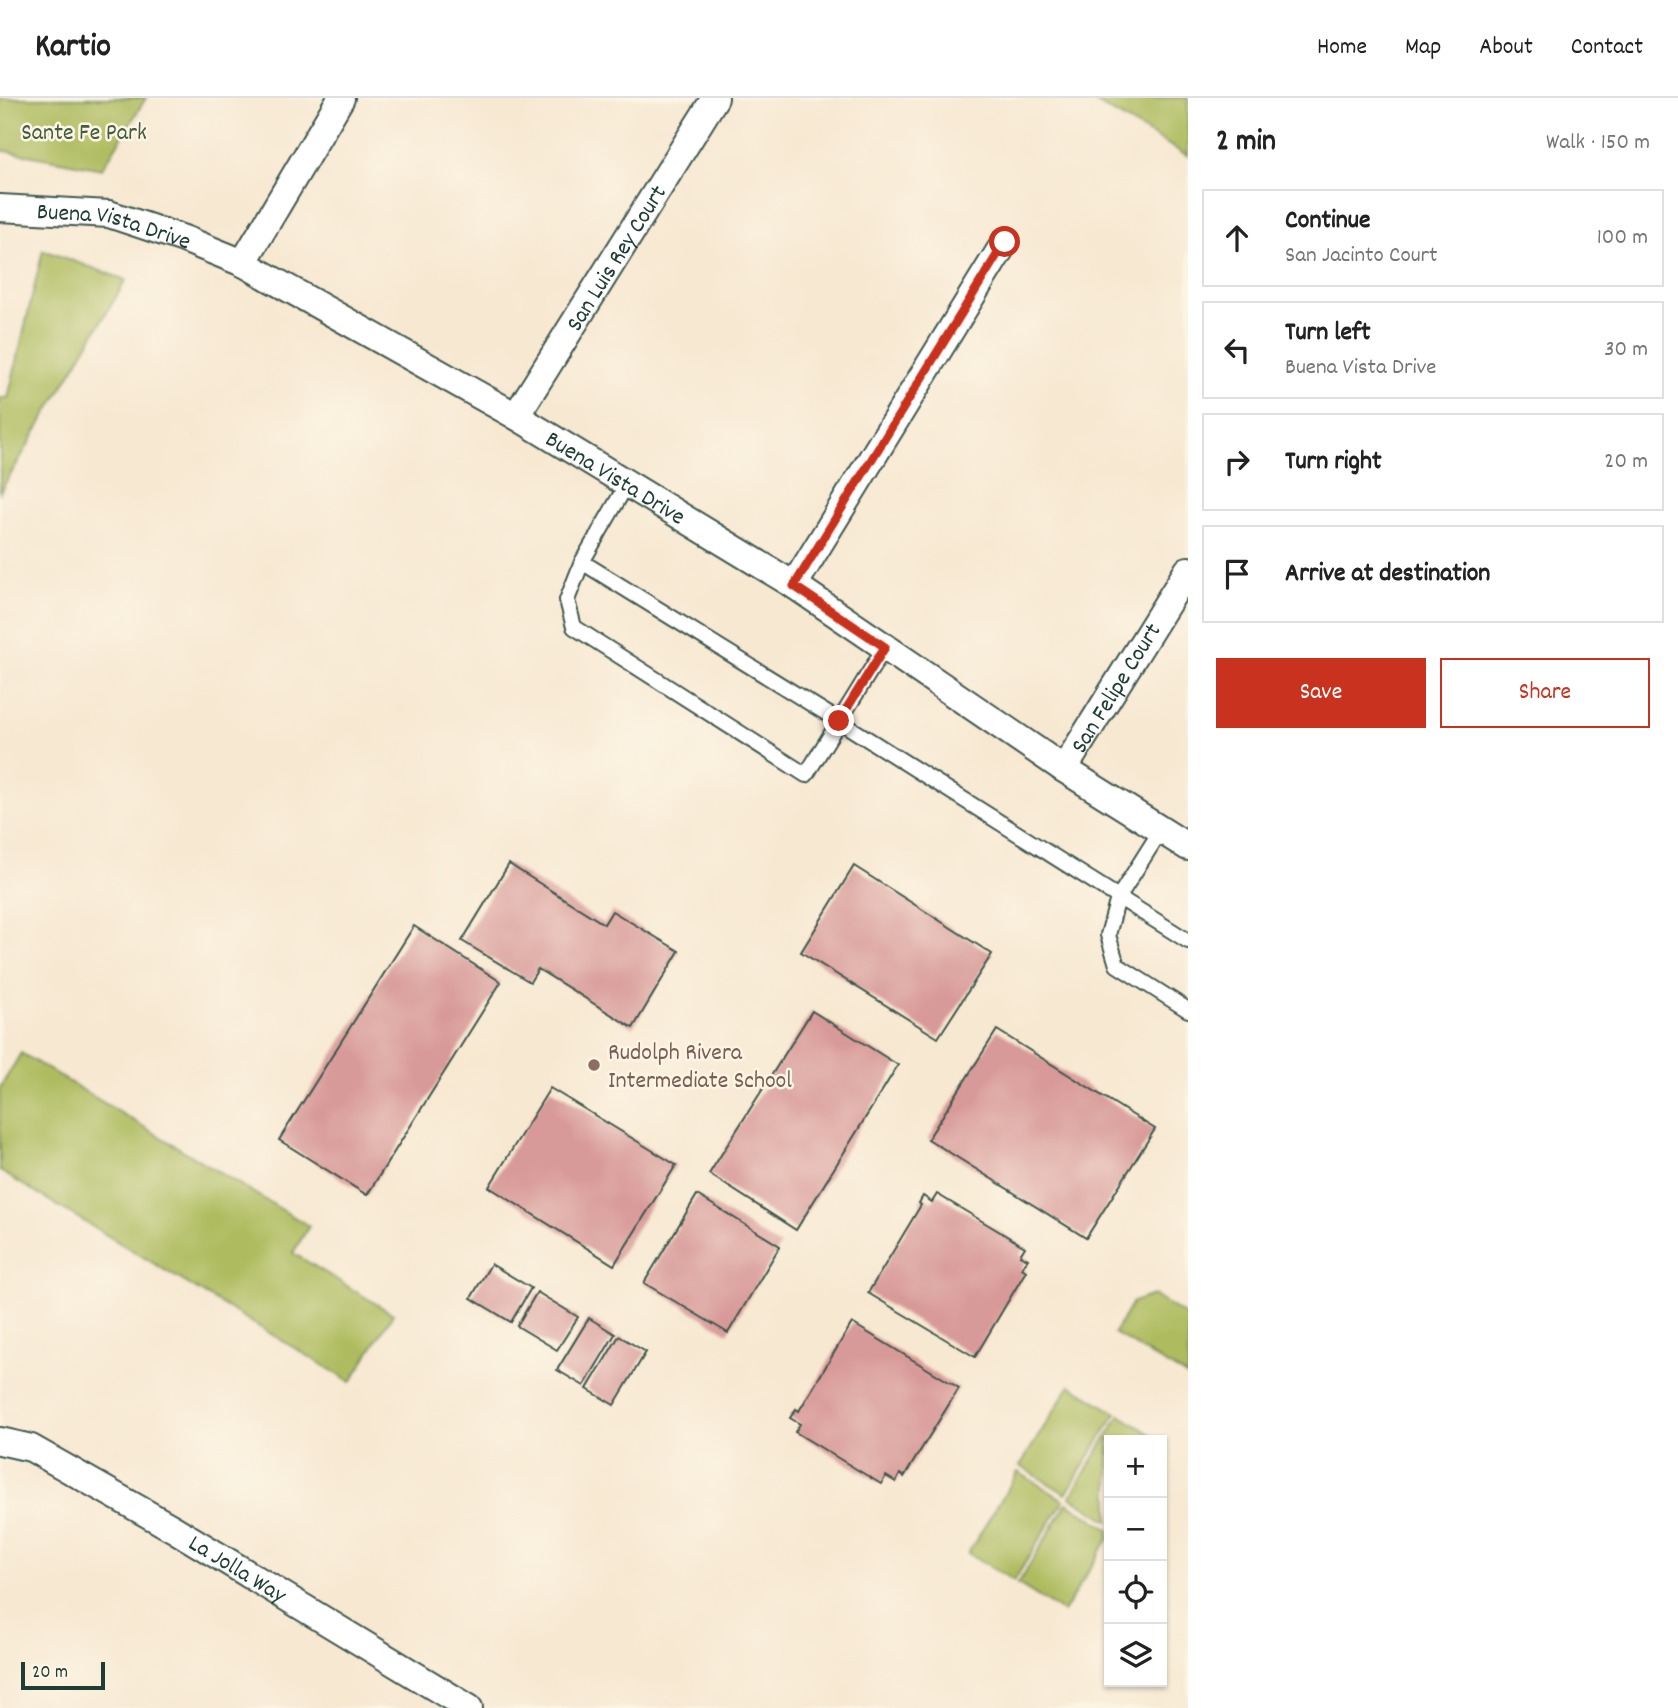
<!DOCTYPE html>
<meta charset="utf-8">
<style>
body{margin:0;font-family:Dekko,sans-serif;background:#f6f6f6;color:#222}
.controls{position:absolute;right:21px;bottom:21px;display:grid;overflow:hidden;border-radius:0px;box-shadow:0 2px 5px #0004}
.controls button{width:63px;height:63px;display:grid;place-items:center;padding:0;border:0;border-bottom:2px solid #e0e0e0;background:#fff;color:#222;font:35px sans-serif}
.scale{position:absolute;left:21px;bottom:18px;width:84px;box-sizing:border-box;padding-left:7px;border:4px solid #1f3d34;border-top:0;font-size:19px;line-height:24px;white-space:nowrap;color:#1f3d34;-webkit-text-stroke:5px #fcf5e5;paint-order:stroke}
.stop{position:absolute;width:21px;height:21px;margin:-16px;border:5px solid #c8321e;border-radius:50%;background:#fff}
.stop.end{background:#c8321e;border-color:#fff;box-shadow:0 2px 7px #0008}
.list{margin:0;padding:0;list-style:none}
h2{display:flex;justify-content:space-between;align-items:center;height:91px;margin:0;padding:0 28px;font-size:30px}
h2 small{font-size:23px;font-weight:400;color:#767676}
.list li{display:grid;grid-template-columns:46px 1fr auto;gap:21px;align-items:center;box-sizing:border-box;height:98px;margin:0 14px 14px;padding:0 14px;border:2px solid #e0e0e0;border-radius:0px}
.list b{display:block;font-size:26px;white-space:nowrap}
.list p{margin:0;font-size:23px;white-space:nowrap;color:#767676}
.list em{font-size:23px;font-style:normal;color:#767676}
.actions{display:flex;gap:14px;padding:21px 28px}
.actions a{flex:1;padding:16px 0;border:2px solid #c8321e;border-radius:0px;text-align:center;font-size:24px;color:#c8321e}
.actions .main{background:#c8321e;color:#fff}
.icon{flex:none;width:38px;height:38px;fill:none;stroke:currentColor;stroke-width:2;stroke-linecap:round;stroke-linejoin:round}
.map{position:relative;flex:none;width:1188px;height:1610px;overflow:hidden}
header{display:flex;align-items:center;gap:42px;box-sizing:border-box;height:98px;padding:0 35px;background:#fff;border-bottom:2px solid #e0e0e0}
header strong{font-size:33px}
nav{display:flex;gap:38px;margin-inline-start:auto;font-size:24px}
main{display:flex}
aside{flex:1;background:#fff}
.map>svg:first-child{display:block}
.green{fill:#aebc5e;stroke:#667c49;stroke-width:2}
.building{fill:#d89a98}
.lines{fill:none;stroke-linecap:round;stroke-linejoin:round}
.lane-casing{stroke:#3f574c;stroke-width:18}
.street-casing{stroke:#3f574c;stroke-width:30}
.lane{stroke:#fff;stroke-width:14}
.street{stroke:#fff;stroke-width:26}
.route{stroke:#c8321e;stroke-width:9}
.education-dot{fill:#8d6e63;stroke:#fcf5e5;stroke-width:2.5}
.labels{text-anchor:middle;stroke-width:5;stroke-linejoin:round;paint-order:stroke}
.park-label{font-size:24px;fill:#435d3e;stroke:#fcf5e5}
.street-label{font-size:24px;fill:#1f3d34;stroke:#fcf5e5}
.education-label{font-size:24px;fill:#785e54;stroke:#fcf5e5;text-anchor:start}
</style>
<header>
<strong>Kartio</strong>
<nav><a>Home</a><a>Map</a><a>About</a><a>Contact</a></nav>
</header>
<main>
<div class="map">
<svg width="1188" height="1610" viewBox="0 0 1188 1610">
<rect width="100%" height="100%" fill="#fcf5e5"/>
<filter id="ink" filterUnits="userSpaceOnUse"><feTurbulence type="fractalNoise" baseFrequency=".0143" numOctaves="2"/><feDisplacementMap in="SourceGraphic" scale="14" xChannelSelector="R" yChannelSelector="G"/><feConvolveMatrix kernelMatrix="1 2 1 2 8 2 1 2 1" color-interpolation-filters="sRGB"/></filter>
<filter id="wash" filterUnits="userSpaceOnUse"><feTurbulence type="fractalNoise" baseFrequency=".00686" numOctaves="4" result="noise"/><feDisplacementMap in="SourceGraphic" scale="28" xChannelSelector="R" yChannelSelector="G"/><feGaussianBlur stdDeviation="1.57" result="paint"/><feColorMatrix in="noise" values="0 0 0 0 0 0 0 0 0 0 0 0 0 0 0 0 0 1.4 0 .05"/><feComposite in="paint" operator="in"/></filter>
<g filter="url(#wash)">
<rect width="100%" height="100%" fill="#f7e8d1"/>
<path class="green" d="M0,0h146l-44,71 -102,-19z
M1088,0h100v58z
M43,152l83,30 -126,212v-94h8z
M21,955l288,173 -16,27 100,61 -42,68 -351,-211v-83z
M1153,1197l35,22v60l-74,-44 19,-31z
M1070,1287l46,28 -50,81 -46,-28z
M1120,1317l40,25h-51v81l-39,-24z
M1018,1374l46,28 -50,81 -46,-28z
M1067,1405l42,26v9l-46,74 -45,-28z"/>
<g id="blocks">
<path class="building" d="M509,766l95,60 8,-13 67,40 -46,77 -95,-59 -8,13 -68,-41z
M854,768l138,88 -54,84 -137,-86z
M414,828l87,56 -134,213 -88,-55z
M812,913l86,54 -102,165 -87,-56z
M997,932l158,99 -69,109 -158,-99z
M550,990l126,77 -62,100 -125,-78z
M937,1096l88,53 -5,8 8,4 -6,9 4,3 -51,86 -107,-64 53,-88 -2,-2 4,-7 9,6z
M697,1097l83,51 -52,87 -84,-50z
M491,1166l40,24 -20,34 -40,-24z
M537,1194l41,25 -21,33 -40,-24z
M589,1220l26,16 -31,52 -27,-16z
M852,1225l107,65 -55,89 -4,-3 -4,8 -10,-6 -5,8 -86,-52 5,-8 -10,-6 6,-9 3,2z
M619,1238l27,16 -32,53 -27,-16z"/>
</g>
</g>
<g filter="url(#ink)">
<use href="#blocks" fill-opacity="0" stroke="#3f574c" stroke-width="2"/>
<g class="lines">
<g class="lane-casing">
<path id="lane" d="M627,386l-45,78 257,159 349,220
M582,464l-15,38 7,27 232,148 79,-128
M1161,732l-43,68 -10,37 9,30 71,45"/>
</g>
<g class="street-casing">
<g id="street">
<path id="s1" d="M0,110l109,6 75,25 59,24 273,153 278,169 270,184 124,78"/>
<path d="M243,165l98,-165"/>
<path id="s2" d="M516,318l199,-318"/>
<path d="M794,487l211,-343"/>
<path id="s3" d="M1064,671l124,-199"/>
<path id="s4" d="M0,1343l31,7 143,81 295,179"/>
</g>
</g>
<use href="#lane" class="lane"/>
<use href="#street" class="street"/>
</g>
</g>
<g class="lines" filter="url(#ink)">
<path class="route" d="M839,623l46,-74 -91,-61 211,-344"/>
</g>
<circle class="education-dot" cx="594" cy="967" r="7"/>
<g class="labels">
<g class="park-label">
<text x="84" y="41">Sante Fe Park</text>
</g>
<g class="street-label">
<text dy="8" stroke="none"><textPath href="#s1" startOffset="116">Buena Vista Drive</textPath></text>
<text dy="8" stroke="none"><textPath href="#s2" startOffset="187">San Luis Rey Court</textPath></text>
<text dy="8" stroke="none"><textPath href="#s1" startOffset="682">Buena Vista Drive</textPath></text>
<text dy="8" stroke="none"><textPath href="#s3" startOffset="96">San Felipe Court</textPath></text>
<text dy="8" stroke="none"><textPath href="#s4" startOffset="271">La Jolla Way</textPath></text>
</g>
<g class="education-label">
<text x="608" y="961">Rudolph Rivera<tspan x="608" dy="28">Intermediate School</tspan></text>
</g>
</g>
</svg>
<div class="controls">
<button>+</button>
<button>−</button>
<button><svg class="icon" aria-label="locate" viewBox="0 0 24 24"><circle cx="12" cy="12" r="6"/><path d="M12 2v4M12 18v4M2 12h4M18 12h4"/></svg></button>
<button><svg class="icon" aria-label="layers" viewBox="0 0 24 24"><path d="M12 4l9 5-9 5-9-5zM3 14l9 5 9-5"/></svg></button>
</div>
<div class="scale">20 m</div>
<div class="stop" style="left:1005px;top:144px"></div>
<div class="stop end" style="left:839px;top:623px"></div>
</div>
<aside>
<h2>2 min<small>Walk · 150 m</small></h2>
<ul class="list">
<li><svg class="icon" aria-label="ahead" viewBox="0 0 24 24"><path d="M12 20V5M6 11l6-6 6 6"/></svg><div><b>Continue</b><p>San Jacinto Court</p></div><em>100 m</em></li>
<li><svg class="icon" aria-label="left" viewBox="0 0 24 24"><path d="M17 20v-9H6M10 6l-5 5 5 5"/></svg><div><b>Turn left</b><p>Buena Vista Drive</p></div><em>30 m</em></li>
<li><svg class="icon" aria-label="right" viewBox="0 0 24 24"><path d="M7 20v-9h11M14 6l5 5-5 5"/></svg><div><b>Turn right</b></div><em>20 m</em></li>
<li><svg class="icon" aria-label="arrive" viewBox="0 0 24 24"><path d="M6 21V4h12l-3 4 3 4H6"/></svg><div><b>Arrive at destination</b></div></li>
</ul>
<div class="actions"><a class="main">Save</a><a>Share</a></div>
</aside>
</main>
